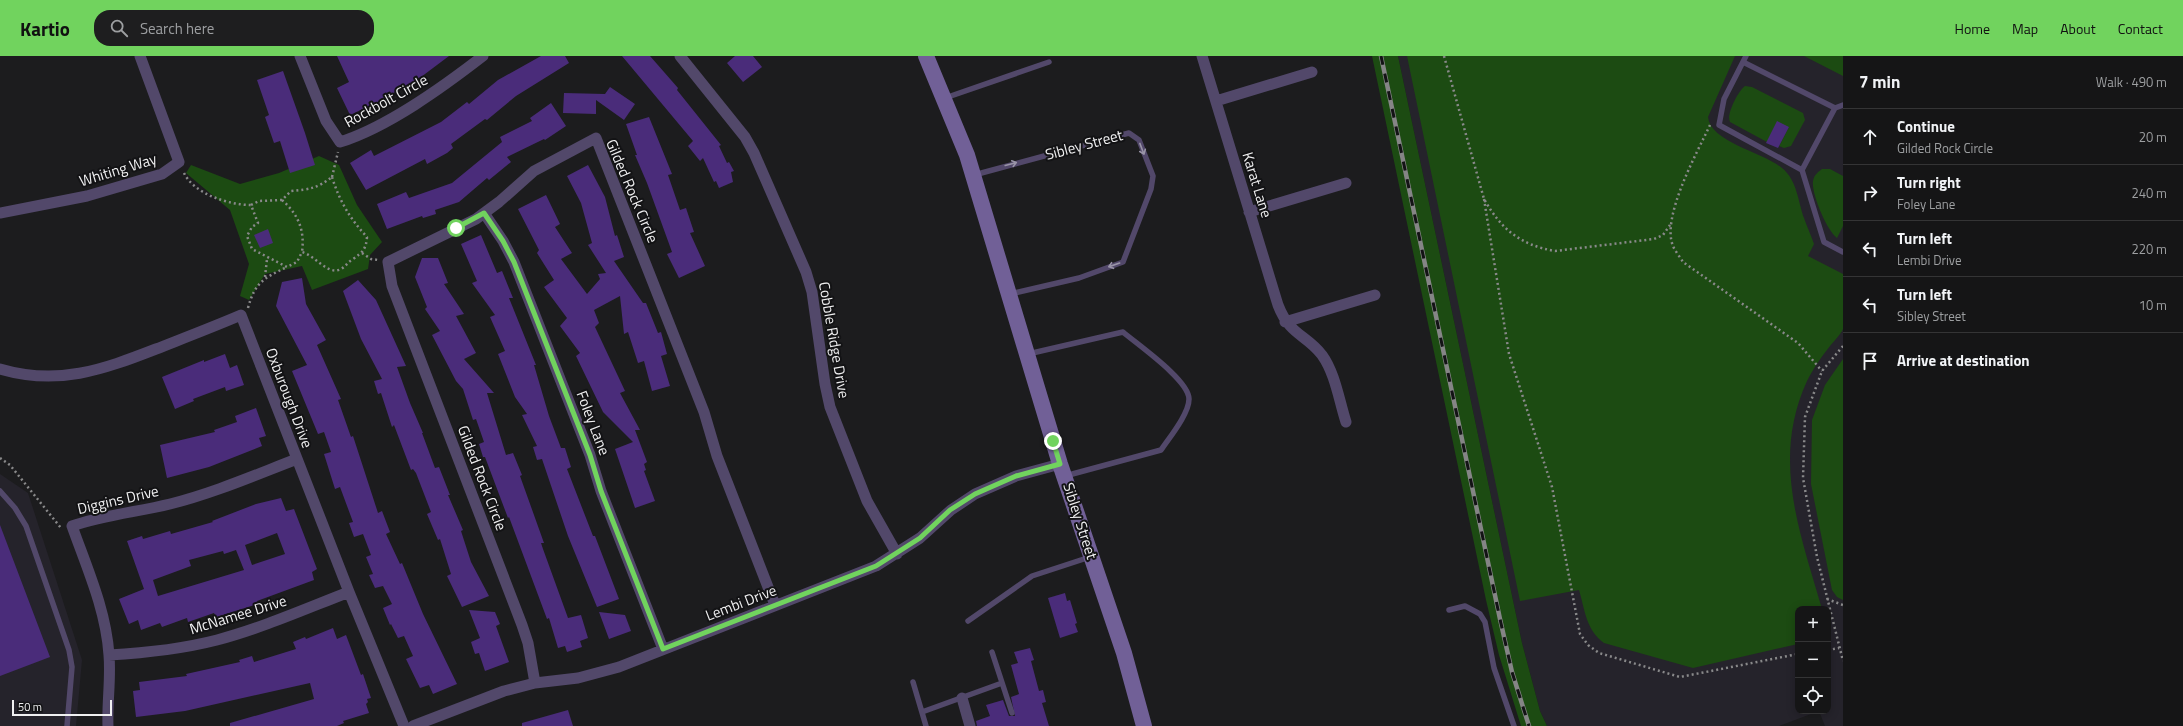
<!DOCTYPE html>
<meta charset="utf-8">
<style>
body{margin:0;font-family:"Titillium Web",sans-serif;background:#1e1e1f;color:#f1f3f6}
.controls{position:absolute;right:12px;bottom:12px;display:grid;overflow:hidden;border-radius:8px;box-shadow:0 2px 10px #0003}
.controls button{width:36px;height:36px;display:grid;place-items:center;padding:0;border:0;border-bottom:1px solid #343435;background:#151516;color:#f1f3f6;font:20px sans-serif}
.scale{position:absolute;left:12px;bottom:10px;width:100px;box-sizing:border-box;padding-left:4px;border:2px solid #f0f0f1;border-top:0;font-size:11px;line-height:14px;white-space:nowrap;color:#f0f0f1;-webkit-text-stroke:3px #131315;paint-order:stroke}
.stop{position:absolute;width:12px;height:12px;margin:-9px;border:3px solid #71d35e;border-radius:50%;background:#fff}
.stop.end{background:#71d35e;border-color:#fff;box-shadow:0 1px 4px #0008}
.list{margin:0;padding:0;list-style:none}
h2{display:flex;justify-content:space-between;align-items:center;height:52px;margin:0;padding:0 16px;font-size:17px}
h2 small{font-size:13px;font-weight:400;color:#9d9fa1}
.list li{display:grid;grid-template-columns:26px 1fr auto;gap:12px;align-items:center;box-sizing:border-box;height:56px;padding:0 16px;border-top:1px solid #343435}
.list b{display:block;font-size:15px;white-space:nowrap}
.list p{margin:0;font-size:13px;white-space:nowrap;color:#9d9fa1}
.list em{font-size:13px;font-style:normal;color:#9d9fa1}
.icon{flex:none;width:22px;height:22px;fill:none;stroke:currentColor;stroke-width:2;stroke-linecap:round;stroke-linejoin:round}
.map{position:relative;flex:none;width:1843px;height:670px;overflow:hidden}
header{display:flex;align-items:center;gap:24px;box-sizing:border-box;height:56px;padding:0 20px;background:#71d35e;color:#111}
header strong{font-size:19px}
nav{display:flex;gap:22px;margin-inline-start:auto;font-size:14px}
.search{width:280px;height:36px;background:#1e1e1f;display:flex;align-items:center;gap:10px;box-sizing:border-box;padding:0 14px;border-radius:16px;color:#9d9fa1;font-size:15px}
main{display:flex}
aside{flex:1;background:#151516}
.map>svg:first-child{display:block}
.built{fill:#25232b;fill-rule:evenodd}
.green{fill:#1c4b12}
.building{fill:#4a2c7a;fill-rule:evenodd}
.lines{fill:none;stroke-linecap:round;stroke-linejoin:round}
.path{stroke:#89898a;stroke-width:2.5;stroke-dasharray:2 3;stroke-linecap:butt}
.lane{stroke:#52486a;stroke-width:5.5}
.street{stroke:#52486a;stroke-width:11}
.secondary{stroke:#716097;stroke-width:16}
.rail-casing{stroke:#858586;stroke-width:4.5}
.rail{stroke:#131315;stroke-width:3;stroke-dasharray:9;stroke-linecap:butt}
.oneway{stroke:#9994a7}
.route{stroke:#71d35e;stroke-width:5}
.labels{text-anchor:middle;stroke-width:4;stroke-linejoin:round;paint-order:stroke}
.street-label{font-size:15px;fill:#f0f0f1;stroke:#131315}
</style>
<header>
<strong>Kartio</strong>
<div class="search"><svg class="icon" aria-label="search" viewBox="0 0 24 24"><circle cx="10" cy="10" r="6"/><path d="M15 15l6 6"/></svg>Search here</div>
<nav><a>Home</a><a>Map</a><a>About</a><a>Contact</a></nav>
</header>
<main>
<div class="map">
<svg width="1843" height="670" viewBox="0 0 1843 670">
<rect width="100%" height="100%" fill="#1c1c1e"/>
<path class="built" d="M1398,0h445v670h-18l-6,-15 -40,15h-232l-7,-15 -18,-68zM1798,553h30v102h-30z
M0,418l28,19 54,167 -6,66h-76z"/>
<path class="green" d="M1372,0h26l124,587 18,68 7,15h-26l-22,-71 -13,-55z
M1407,0h328l-27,61c2,25 57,36 74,51 15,12 16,33 22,50 3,9 7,17 10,26l-6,12 35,18c0,11 0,46 0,55 -2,5 -9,12 -13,17 -8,10 -17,23 -23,35 -36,79 -7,151 15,228h-24v35l-105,24 -89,-25c-18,-13 -19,-33 -25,-53l-59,11z
M1804,0h39v20z
M1745,30l7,1 51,26 2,7 -14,26 -7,2 -5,-2 10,-19 -22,15 -37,-20c-4,-7 8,-31 15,-36z
M319,100l20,9 18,40 25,37 -12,13 -2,14 -56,21 -10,-24 -37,8 -16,26 -9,-4 9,-32 -19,-54 -44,-37 5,-8 49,19 39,-11z
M1822,113h8l13,7v50l-6,12c-10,-7 -26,-45 -24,-57 1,-6 5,-9 9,-12z
M1843,303v241l-6,-3 -5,-7 -21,-106 1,-64 13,-35z"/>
<path class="building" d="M337,0h112l-28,21 -43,25 -28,13 -13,-27 12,-6z
M541,0h24l4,7 -53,33 -29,24 -2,-1 -34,25 2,4 -6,5 -20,11 -2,-5 -59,31 -16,-27 21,-13 3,6 67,-34 26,-20 2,2 29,-24z
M622,0h28l28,32 -1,2 44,55 -2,1 8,17 2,-1 5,9 -3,1 2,10 -14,6 -3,-7 -2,1 -11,-24 -3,3 -12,-15 5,-5z
M735,0h18l9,11 -19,15 -16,-19z
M283,15l22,62 10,32 -25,8 -10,-32 -6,2 -9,-26 4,-2 -12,-35z
M610,31l25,17 -11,16 -28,-20v14l-33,-1 1,-20 41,1z
M551,47l15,23 -21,14 -1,-1 -37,18 4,5 -22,18 -2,-2 -28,24 -24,8 1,4 -13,4 -1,-2 -35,13 -10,-25 29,-12 3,6 43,-15 50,-41 -2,-5 32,-16 -2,-3z
M649,61l23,57 -4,1 12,35 6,-2 8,24 -4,1 15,33 -26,12 -12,-24 5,-2 -25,-69 -12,-28h2l-11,-31z
M1777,65l12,6 -11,21 -12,-5z
M588,109l17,32 10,39 2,-1 7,22 -10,4 29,42h3l12,30 3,-1 6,22 -6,2 9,30 -18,5 -8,-30 -6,2 -10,-31 -4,2 -4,-38 -26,14 5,13 -4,4 30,64 -5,2 20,37h-5l12,32 -3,2 2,6 -2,1 11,30 -20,7 -20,-59 18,-7 -30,-30 -27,-56 4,-3 -20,-27 7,-8 -23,-31 10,-7 -17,-27 2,-3 -21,-41 28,-14 14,29 -5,3 17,26 -11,6 26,35 13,-15 -2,-5 8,-1 -18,-28 4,-2 -11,-40 -14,-27z
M268,173l5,14 -13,5 -6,-13z
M481,179l16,38 5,-2 11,27h-4l27,67h-2l15,51 12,32h4l6,19 -4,2 26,67h2l24,63 -22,8 -29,-71 -26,-77 -5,1 -4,-13 4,-1 -15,-31 5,-1 -12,-17 -17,-43 7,-3 -15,-34 5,-2 -23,-32 5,-2 -16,-37z
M422,202h16l10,25 -4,1 20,30 -8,2 20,37 -12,6 30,34h-7l19,62 7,-2 9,22 -2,1 24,67h-3l2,6 25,69 13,-3 7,23 -8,3 2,6 -15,5 -2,-6 -7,2 -9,-30 -2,1 -38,-102 -1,1 -23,-61h-2l-4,-13 5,-2 -8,-23 -3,1 -10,-31 -7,-8 -24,-46 8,-4 -15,-22 2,-2 -12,-30z
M302,222l4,26 20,36 -9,5 24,54 -3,1 13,37 2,-1 25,77 4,-2 8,21 -4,2 14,30 2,-1 21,51 34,70 -24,10 -4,-9 -9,3 -14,-29 7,-3 -9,-20 -6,2 -7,-14 -1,1 -7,-17 9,-4 -9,-18 -8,2 -6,-13 4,-1 -7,-17 5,-2 -8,-21 -9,3 -5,-14 4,-1 -13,-35 -5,2 -11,-35 7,-2 -7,-20 -6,2 -26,-63 15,-6 -31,-59 6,-24z
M358,224l18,20 30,66 -9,1 13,36 13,30h-1l13,35 4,-1 11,28h-2l15,35 -2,1 10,31 18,34 -27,11 -15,-31 4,-2 -11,-35 -2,1 -11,-26 4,-2 -15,-39 -3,-4 -2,1 -17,-45 -2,2 -11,-34 -3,1 -4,-13 8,-2 -21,-40 -18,-48z
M225,298l5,14 7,-3 7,20 -18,6 -1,-4 -32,12 1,2 -19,8 -13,-32 42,-17v2z
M256,352l10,28 -7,2 3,8 -53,21 -42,11 -7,-33 55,-13 -1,-2 23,-8 -2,-6z
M281,442l5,13 8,-2 23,60 -5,3 2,8 -57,21 1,3 -42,13 -2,-4 -26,9 -1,-4 -25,9 -2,-4 -19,7 -3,-10 -9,4 -10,-25 25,-10 -17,-48 15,-5 1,3 27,-8 1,3 42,-12 -1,-1 44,-17zM277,477l8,21 -33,11 -7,-20zM236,494l8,20 -86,26 -5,-16 38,-14 -2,-6 34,-9 1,3z
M0,469l50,132 -50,19z
M1065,537l2,8 3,-1 7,23 -2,1 3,8 -18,6 -12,-40z
M469,554l26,2 5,12 -4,2 13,36 -24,9 -6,-18 -4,1 -4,-12 9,-4z
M599,556l26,3 6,16 -22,8z
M333,572l4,11 9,-4 15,40 2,-1 8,24 -4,1 1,3 -2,2 3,9 -26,8 1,2 -7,3h-107v-3l84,-24 -4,-16 -125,28 -49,6 -3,-26 7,-1 -1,-8 48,-6 -1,-2 54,-12 -1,-2 13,-4 2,6 42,-13 -3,-7 12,-5 1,2z
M1030,592l4,12 -3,1 8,30 4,-1 3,12 -4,1 7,23h-72l-1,-5 14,-5 -4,-11 17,-5 6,16h6l-4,-19 8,-3 -8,-29 7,-2 -4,-11z
M568,654l5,16h-51v-3z"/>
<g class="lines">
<path class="path" d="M1444,0l40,143c17,30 36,46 71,52l99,-12 9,-4 7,-10
M1710,69c-13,28 -49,92 -37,121 2,5 7,11 10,16l115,81 24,28
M184,117c10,21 45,32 67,32
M332,121c7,23 18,42 35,60 -1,12 -4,15 -14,22 -5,3 -8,8 -12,10 -13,7 -25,-13 -39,-17l-5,10 -10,5 -35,-18 -5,-13 5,-9 6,-4 -7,-18 8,-4 23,-1 9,-9c19,-2 25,-2 41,-14z
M332,121l6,-25
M1484,143l25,155 43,133 28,147 8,11 11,8 81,24 118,-23
M282,144c16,14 23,30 20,52
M362,197l9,6 7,1
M265,221l2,-18
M248,252c7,-26 16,-30 39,-41
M1843,290l-21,25 -17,46 -2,61 14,79 26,104
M0,402l10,7 51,63
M1827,543l16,6
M1828,594l11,-2"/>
<path class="lane" d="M1746,0l-22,43 -5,26 83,45 22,72 19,10
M1743,6l92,46 -33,62
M945,42l104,-36
M1835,52l8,-3
M974,119l155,-42 10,7 14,36 -2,13 -28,73 -44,16 -69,16
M1028,298l95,-22c15,13 66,48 66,67 0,15 -20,39 -28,51l-96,26
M0,435l15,17 11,18 43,124 3,17 -5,59
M1449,554l16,-4 15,8 5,8 9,46 20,58
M968,565l64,-45 58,-19
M992,596l20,61
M913,626l13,44
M922,656l80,-29"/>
<path class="street" d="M300,0l26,65 14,21c48,-15 103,-55 143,-86
M680,0l65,81 9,16 52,119 6,20 13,92 5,23 37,94 30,53
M1202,0l76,249c12,31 28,29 44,50 13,18 17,45 24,67
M1216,45l96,-29
M1249,156l97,-29
M0,157l87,-17 75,-22 17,-12 -39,-106
M484,157l19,28 11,21 76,193 11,36 62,158
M1285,266l90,-27
M0,313c58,17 102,1 156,-20 28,-11 57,-22 85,-34l108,277 55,134
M109,599c36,-2 73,-6 108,-15 45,-12 88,-31 132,-48
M535,627l-7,-40 -6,-18 -130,-339 -4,-24 88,-43 23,-17 35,-31 62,-33 108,274 13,44 58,149
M962,642l8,28
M108,670c-1,-24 3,-47 1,-71 -3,-45 -22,-87 -37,-129 32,-11 65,-14 98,-22 44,-11 85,-29 127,-45
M413,670l91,-35 31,-8 43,-5 41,-11 257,-101 44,-28 31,-28 24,-16 41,-18 44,-12"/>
<path class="secondary" d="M926,0l41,99 93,309 64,189 20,73"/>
<g class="rail-casing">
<path id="rail" d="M1381,0l119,563 12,53 17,54"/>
</g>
<use href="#rail" class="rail"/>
</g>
<defs><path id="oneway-shaft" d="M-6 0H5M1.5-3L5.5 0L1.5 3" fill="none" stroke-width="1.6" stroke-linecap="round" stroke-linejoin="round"/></defs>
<g class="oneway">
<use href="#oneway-shaft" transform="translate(1142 93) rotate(69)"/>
<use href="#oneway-shaft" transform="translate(1011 108) rotate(-15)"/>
<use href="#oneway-shaft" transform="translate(1114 209) rotate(161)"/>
</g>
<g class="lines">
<path class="route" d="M456,172l28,-15 19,28 11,21 76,193 11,36 62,158 213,-83 44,-28 30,-28 25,-16 41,-18 44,-12 -7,-23"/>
</g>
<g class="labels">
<g class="street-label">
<text transform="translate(386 45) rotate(-29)" y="5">Rockbolt Circle</text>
<text transform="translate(1084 89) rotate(-15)" y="5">Sibley Street</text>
<text transform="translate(118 114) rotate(-17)" y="5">Whiting Way</text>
<text transform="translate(1257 129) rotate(73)" y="5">Karat Lane</text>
<text transform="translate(632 135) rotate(67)" y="5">Gilded Rock Circle</text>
<text transform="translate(834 284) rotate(80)" y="5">Cobble Ridge Drive</text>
<text transform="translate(289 342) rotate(69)" y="5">Oxburough Drive</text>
<text transform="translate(593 367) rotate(69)" y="5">Foley Lane</text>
<text transform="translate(482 422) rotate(69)" y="5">Gilded Rock Circle</text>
<text transform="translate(118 444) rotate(-13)" y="5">Diggins Drive</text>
<text transform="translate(1080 465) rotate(72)" y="5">Sibley Street</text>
<text transform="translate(741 547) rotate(-21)" y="5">Lembi Drive</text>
<text transform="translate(238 559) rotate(-17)" y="5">McNamee Drive</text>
</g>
</g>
</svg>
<div class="controls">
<button>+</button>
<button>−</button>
<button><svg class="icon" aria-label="locate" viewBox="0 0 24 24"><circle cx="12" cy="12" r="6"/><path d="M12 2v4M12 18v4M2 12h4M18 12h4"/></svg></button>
</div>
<div class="scale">50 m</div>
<div class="stop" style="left:456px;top:172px"></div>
<div class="stop end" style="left:1053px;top:385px"></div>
</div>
<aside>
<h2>7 min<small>Walk · 490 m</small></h2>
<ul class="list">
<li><svg class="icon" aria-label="ahead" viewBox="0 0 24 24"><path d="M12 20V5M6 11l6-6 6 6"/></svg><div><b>Continue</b><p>Gilded Rock Circle</p></div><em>20 m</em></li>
<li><svg class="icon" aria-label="right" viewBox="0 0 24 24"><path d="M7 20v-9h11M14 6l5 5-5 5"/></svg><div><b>Turn right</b><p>Foley Lane</p></div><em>240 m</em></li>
<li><svg class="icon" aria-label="left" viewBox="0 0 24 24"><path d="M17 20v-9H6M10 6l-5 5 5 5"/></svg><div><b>Turn left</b><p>Lembi Drive</p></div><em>220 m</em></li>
<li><svg class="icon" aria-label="left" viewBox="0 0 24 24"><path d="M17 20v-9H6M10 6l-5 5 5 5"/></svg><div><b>Turn left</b><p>Sibley Street</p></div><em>10 m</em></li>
<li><svg class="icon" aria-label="arrive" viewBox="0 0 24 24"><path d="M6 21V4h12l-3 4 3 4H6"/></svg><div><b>Arrive at destination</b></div></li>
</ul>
</aside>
</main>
